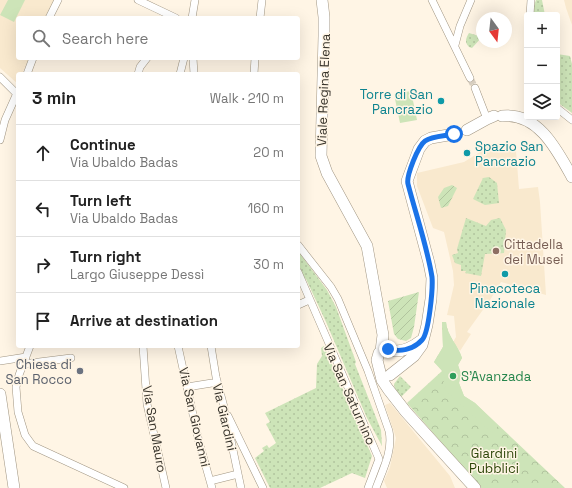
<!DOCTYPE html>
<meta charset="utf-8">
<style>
body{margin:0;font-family:"Space Grotesk",sans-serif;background:#f2f2f2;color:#222}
.controls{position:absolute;right:12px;top:12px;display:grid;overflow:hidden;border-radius:4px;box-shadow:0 4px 16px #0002}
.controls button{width:36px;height:36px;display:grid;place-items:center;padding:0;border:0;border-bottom:1px solid #e0e0e0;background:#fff;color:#222;font:20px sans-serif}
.compass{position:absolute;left:476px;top:12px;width:36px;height:36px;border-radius:50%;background:#fff;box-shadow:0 4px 16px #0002;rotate:165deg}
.stop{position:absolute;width:12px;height:12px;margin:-9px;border:3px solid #1a73e8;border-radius:50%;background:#fff}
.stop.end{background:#1a73e8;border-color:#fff;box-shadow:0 1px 4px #0008}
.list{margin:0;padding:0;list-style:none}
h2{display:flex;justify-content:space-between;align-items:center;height:52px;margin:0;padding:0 16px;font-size:17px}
h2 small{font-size:13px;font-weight:400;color:#767676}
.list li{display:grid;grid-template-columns:26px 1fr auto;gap:12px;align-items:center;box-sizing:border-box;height:56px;padding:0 16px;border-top:1px solid #e0e0e0}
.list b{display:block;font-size:15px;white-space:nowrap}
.list p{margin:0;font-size:13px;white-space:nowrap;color:#767676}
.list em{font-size:13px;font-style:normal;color:#767676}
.icon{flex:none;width:22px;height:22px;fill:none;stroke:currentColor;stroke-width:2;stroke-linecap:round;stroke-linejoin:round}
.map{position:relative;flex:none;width:572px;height:488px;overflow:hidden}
.search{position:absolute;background:#fff;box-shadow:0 4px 16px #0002;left:16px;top:16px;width:284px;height:44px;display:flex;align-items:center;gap:10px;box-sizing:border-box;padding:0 14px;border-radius:4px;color:#767676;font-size:15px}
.panel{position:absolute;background:#fff;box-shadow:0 4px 16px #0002;left:16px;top:72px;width:284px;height:276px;border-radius:4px}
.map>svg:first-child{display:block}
.built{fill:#f9e9ce}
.grass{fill:url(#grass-dots)}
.park{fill:url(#park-crowns)}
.garden{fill:url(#garden-furrows)}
.pitch{fill:#cde4b8}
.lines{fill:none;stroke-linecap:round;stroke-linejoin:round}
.street-tunnel{stroke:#d7cec0;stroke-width:7;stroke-dasharray:7 3.5;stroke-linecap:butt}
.street-casing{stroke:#a09582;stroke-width:8}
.secondary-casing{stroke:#a09582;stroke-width:12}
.street{stroke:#fff;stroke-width:7}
.secondary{stroke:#fff;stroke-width:11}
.route{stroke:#1a73e8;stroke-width:5}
.culture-dot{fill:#0f9aa8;stroke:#fff5e5;stroke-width:1.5}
.education-dot{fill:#8d6e63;stroke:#fff5e5;stroke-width:1.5}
.worship-dot{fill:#6b7280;stroke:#fff5e5;stroke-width:1.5}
.leisure-dot{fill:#2e9e5b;stroke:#fff5e5;stroke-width:1.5}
.labels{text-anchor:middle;stroke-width:3;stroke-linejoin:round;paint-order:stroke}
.street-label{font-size:13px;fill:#38342c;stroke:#fff5e5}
.culture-label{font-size:13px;fill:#0d838f;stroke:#fff5e5;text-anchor:end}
.education-label{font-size:13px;fill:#785e54;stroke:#fff5e5;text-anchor:start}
.worship-label{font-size:13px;fill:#5b616d;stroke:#fff5e5;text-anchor:end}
.leisure-label{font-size:13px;fill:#27864d;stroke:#fff5e5;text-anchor:start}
.park-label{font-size:13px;fill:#2e470a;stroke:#fff5e5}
</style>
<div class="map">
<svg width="572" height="488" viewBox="0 0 572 488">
<defs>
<pattern id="grass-dots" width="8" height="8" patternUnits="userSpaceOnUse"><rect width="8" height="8" fill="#cde4b8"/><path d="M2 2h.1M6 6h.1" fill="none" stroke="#b1c49e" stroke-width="1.8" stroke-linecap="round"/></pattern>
<pattern id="park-crowns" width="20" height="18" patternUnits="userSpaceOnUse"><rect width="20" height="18" fill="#cde4b8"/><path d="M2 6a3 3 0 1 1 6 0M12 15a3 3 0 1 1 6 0" fill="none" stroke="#b1c49e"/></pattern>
<pattern id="garden-furrows" width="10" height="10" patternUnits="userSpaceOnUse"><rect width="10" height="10" fill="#cde4b8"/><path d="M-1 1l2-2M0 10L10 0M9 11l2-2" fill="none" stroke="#b1c49e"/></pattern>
</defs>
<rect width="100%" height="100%" fill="#fff5e5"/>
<path class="built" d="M0,0h56l-8,18h-30v40h11l-7,16h-4v10l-18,-16z
M564,0h8v25l-6,-17z
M497,143h6l1,8h12l3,38 19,-2 2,15 6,93 -45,-13 -11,18 -23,32 4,2 -11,17 -7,-9 3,-5 -2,-21 -7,-1 7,-30 -1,-14 -9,-39 -11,-4 -16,-42v-13l47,-11 24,-15 -1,-2z
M390,403l60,73 5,12h-68l-3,-7 6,-14 6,-29 -11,-33z"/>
<path class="grass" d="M536,0h6l3,15h-11l-1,-7z
M469,33l13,4 -10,11 -3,-1c-5,-5 -3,-9 0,-14z
M557,54l13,2 2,8v49l-15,-11z
M489,177l8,6 2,20 -14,2 -12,-6 10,-21z
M466,218l20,8 5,-6 9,-2 6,12 -2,23 -19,1 -4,22 -16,-3 1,-2h-5v-6l-6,-2 -3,-8 6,-2 -1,-4z
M298,251l29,39 9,17 20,55 -1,2 26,66 1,16 -15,-28 -41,-96 -20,-43 -2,-1 -6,-15z
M324,346l48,110 -7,22 -13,-5 -32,15h-50l-15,-30 9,-7 -2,-3 5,-3 2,3 7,-5 -10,-19 4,-2 -5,-9 51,-25 1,-24 5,-8 -1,-8z
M400,376l11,11 -10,10 -6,-8 -1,-5z"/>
<path class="park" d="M442,322h4c1,14 12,23 16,36l-4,7 3,9 -2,9 5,13 11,7 90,85h-84l-74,-85 35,-32 -8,-9 9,-15z"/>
<path class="garden" d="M452,185l5,3 -9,18 -7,2 -3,-11 6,-9z
M419,292l-5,35 -3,11 -5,3 -8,-2 -4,-5 -6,-33z"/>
<path class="pitch" d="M8,0h17l-11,22 -14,-7z
M411,91l6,29 -17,3 -6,-29z
M442,322h4c1,14 12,23 16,36l-4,7 3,9 -2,9 5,13 11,7 23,23 -6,7 -48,-44 2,-3 -3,-3c5,-9 -3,-15 -9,-21l9,-15z"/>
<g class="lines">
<path class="street-tunnel" d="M470,78l5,10"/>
<g class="street-casing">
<path id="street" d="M138,0l38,18
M432,0l38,78
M530,15l1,-15
M49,18l9,-18
M192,18l3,-18
M260,18l2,-18
M455,45l5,-19 11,-26
M193,58l1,16
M27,74l6,-16
M138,74l2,-7 7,-9
M180,74l4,-16
M254,74l1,-16
M0,77l18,18
M475,88l12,31
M557,108l15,12
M0,140l5,-20 13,-29
M298,245l33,42 7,12 30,72 21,60c4,20 -6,38 -13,57
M298,272l81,187 -11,29
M298,305l11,-5
M30,346l-11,29 -3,12 2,25 7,23 8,11 91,42
M143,346l4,58 19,84
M178,346l21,96 13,46
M211,346l5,31 8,30 17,81
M0,361l26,-4
M23,364l48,-6
M187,387l25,-4
M228,416l35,72
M210,481l28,-7"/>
</g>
<g class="secondary-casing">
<path id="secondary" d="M322,0l2,17v19l-3,120 6,17 40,73 16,89 -2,16
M502,116c36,-4 55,34 70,61
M467,130l20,-11 7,-3
M422,340c-8,6 -17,12 -28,11 -3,0 -6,-2 -10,-1l-5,3 -2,7 5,20 6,9 18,23 69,76
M390,375l24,-19 8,-11 5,-20 4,-26 1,-21 -3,-15 -22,-82 12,-32 6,-8 6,-3 23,-4
M0,394l14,94"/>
</g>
<use href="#street" class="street"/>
<use href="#secondary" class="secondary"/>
</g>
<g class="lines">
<path class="route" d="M388,349c12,3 25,1 34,-9 7,-7 11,-52 10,-63 -5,-31 -16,-62 -24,-93 -2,-8 10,-38 17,-43 7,-5 20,-5 29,-7"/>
</g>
<g class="culture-dot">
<circle cx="441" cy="101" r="4"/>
<circle cx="467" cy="153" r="4"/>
<circle cx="505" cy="274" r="4"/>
</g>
<circle class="education-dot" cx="496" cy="251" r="4"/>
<circle class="worship-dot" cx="80" cy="371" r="4"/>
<circle class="leisure-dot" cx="453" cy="376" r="4"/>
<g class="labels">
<g class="street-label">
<text transform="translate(323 90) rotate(-88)" y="5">Viale Regina Elena</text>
<text transform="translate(350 394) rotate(66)" y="5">Via San Saturnino</text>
<text transform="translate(195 417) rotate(77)" y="5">Via San Giovanni</text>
<text transform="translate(225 417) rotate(77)" y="5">Via Giardini</text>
<text transform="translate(155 429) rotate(80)" y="5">Via San Mauro</text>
</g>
<g class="culture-label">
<text x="433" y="99">Torre di San<tspan x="433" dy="15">Pancrazio</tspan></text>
<text x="475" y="151" text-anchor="start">Spazio San<tspan x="475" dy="15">Pancrazio</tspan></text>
<text x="505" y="293" text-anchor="middle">Pinacoteca<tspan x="505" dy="15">Nazionale</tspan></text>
</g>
<g class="education-label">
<text x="504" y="249">Cittadella<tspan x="504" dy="15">dei Musei</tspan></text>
</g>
<g class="worship-label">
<text x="72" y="369">Chiesa di<tspan x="72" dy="15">San Rocco</tspan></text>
</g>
<g class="leisure-label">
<text x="461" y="381">S'Avanzada</text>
</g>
<g class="park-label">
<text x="494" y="458">Giardini<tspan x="494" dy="15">Pubblici</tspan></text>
</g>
</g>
</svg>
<div class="controls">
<button>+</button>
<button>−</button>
<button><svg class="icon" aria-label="layers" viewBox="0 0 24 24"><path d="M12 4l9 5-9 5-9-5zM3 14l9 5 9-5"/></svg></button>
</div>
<svg class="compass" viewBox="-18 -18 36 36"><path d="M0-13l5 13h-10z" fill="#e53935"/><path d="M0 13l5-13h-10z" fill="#767676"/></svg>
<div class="stop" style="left:454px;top:134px"></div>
<div class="stop end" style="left:388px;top:349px"></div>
<div class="search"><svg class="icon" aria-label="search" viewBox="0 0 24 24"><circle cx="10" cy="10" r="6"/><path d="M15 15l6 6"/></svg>Search here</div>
<section class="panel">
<h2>3 min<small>Walk · 210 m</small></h2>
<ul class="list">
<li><svg class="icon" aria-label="ahead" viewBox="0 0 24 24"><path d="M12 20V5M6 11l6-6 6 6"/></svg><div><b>Continue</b><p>Via Ubaldo Badas</p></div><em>20 m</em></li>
<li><svg class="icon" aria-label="left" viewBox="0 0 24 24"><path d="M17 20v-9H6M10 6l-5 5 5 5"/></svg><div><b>Turn left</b><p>Via Ubaldo Badas</p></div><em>160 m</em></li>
<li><svg class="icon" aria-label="right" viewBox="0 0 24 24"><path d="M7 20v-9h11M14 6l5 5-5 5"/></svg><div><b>Turn right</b><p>Largo Giuseppe Dessì</p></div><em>30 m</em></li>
<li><svg class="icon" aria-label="arrive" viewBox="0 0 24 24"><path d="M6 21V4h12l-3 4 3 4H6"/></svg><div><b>Arrive at destination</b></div></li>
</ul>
</section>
</div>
